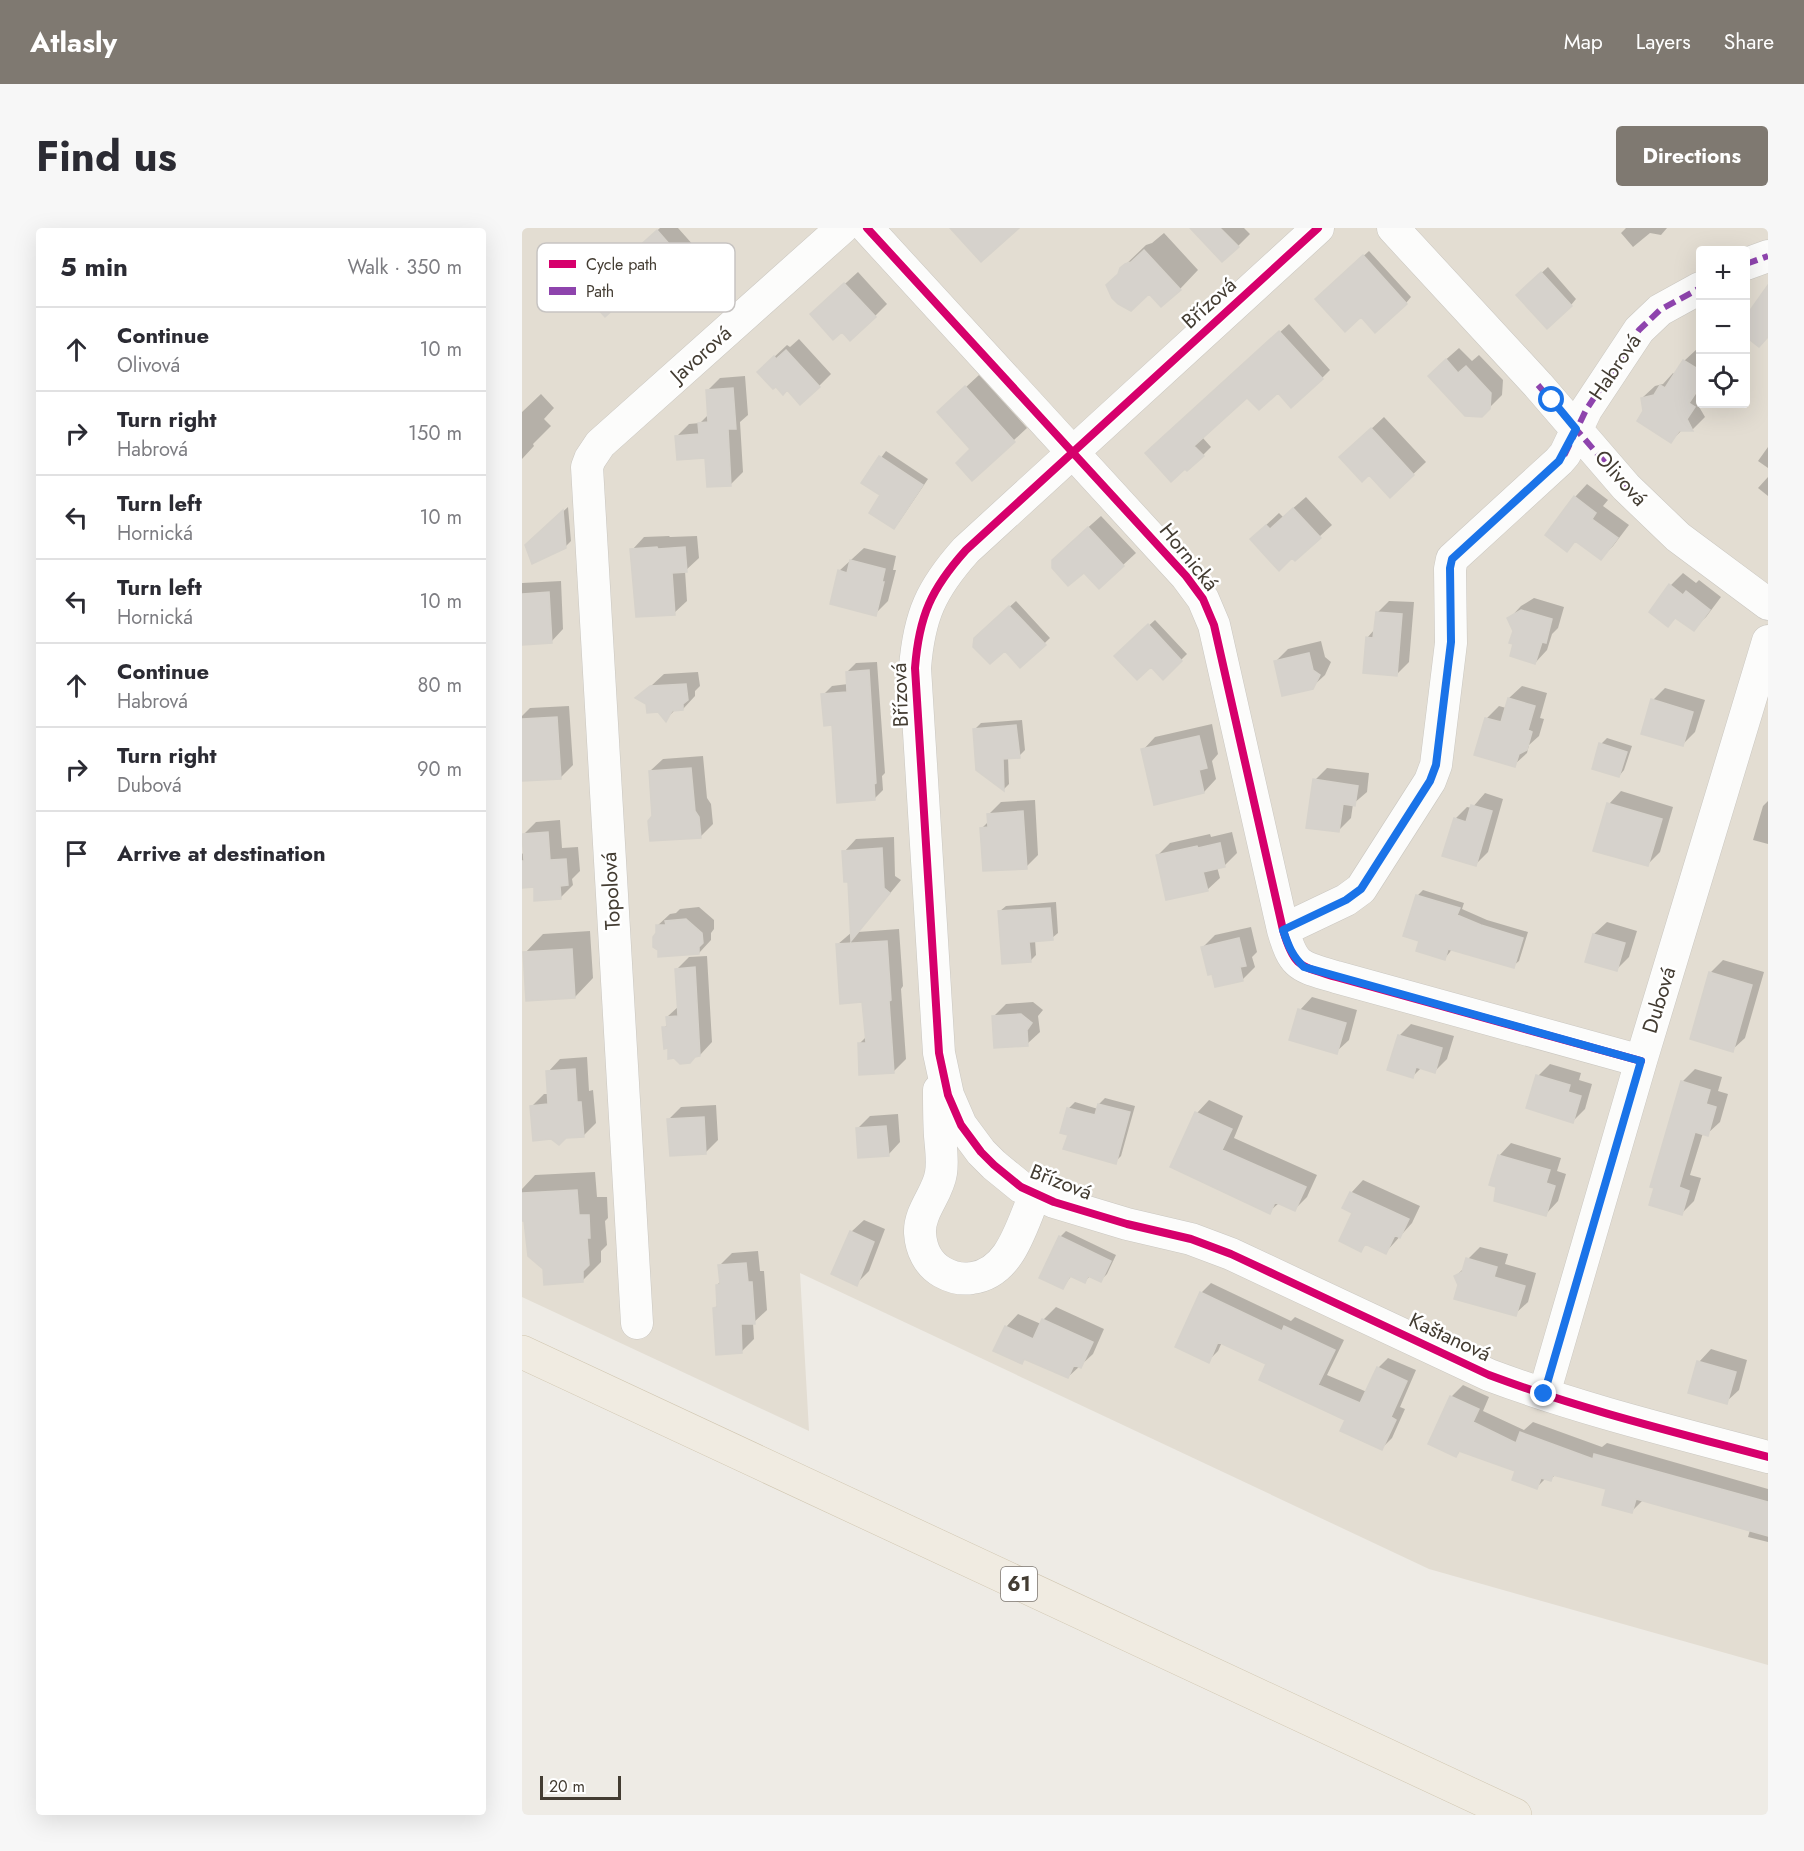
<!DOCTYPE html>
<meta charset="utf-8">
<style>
body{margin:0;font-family:Jost,sans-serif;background:#f7f7f7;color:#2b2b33}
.controls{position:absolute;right:18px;top:18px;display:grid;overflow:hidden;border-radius:6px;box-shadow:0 6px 24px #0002}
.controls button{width:54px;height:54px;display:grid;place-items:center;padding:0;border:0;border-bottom:2px solid #e1e1e2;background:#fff;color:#2b2b33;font:30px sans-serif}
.scale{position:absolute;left:18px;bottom:15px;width:81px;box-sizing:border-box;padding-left:6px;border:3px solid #433c32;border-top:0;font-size:16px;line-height:21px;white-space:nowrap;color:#433c32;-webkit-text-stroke:4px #fff;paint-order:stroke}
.stop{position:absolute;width:18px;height:18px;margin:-14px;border:4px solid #1a73e8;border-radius:50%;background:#fff}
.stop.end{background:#1a73e8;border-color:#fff;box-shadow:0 2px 6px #0008}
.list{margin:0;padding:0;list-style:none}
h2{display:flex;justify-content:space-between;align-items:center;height:78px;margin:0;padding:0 24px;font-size:26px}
h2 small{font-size:20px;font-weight:400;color:#7c7c81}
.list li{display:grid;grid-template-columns:39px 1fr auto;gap:18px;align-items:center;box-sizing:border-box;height:84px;padding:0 24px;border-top:2px solid #e1e1e2}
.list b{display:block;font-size:22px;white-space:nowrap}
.list p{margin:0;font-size:20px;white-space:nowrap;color:#7c7c81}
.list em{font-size:20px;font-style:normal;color:#7c7c81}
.icon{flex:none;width:33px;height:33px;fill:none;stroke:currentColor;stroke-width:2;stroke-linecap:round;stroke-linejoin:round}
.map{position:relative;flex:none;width:1246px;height:1587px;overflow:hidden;border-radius:6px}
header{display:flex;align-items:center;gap:36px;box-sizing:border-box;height:84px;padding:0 30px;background:#7f7971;color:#fff}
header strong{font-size:28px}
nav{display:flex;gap:33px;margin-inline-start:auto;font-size:21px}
.intro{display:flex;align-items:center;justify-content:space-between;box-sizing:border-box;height:144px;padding:0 36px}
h1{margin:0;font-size:42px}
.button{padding:15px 27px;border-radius:6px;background:#7f7971;color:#fff;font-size:21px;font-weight:700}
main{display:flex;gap:36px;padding:0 36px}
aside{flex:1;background:#fff;border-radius:6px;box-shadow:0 6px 24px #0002}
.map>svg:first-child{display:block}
.residential{fill:#e3ddd2;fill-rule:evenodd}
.shadow{fill:#0003}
.building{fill:#d6d2cc;stroke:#d6d2cb;stroke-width:1.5}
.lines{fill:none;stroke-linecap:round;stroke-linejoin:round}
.street-casing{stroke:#cac7c1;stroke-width:33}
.primary-casing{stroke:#d1c7b1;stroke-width:34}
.street{stroke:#fcfcfb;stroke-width:32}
.primary{stroke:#f0ebe1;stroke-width:33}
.quiet{stroke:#8e44ad;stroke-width:6;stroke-dasharray:12 6;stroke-linecap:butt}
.cycleway-casing{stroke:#fff;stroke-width:11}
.cycleway{stroke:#d6006c;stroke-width:8}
.route{stroke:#1a73e8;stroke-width:8}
.labels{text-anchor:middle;stroke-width:5;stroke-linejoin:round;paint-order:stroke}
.shield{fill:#fff;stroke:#7b7670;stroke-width:1.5}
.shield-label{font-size:20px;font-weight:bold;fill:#433c32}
.street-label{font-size:21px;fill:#433c32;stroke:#fff}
.key{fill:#fff;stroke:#c7c4c2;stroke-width:1.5}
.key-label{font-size:16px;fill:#433c32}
</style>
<header>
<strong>Atlasly</strong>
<nav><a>Map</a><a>Layers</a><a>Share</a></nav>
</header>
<div class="intro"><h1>Find us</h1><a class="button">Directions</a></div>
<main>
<aside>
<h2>5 min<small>Walk · 350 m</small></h2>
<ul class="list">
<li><svg class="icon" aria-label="ahead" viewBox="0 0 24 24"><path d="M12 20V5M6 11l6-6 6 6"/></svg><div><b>Continue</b><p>Olivová</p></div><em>10 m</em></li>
<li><svg class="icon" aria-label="right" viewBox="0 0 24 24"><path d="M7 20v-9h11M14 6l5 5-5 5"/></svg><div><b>Turn right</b><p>Habrová</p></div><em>150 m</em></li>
<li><svg class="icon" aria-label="left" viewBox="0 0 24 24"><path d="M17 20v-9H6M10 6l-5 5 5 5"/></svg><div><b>Turn left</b><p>Hornická</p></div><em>10 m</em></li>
<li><svg class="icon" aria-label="left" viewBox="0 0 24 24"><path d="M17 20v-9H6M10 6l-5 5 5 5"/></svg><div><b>Turn left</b><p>Hornická</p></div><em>10 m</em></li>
<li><svg class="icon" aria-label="ahead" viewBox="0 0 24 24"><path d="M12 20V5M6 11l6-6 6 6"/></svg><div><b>Continue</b><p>Habrová</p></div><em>80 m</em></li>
<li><svg class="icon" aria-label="right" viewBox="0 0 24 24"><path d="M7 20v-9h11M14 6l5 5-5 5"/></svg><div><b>Turn right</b><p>Dubová</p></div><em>90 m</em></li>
<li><svg class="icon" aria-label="arrive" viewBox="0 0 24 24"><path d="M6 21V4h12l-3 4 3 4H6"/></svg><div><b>Arrive at destination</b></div></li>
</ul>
</aside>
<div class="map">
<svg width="1246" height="1587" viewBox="0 0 1246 1587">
<rect width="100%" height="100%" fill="#eeebe5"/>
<path class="residential" d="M0,0h1246v1437l-339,-96 -629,-296 9,158 -287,-134zM1178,22h46v154h-46z"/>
<path class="shadow" d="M138,0h18l25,28 -37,35 -5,-6 -32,8 -30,-10z
M673,0h49l6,6 -12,12z
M1104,0h41l-6,7 -11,-2 -17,14 -12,-14z
M642,5l34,37 -18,19 -31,3 -29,-19 1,-4 25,-24 6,-2z
M847,23l42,46 -5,6 -83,-10z
M1026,39l28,32 -5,6 -47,-16z
M336,44l29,32 -12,12 -50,-14z
M767,96l41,46 -8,8 -44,13 -31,5 -45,41 9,10 -8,8 -47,-11z
M277,111l32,35 -12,12 -48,-26 16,-15 3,2z
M937,120l13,13 7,-6 24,25 -1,15 -13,13 -47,-45z
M1175,121l3,2v51l-2,3 7,12 -12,12h-10l-12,12 -29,-43 13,-12 8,-2 10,-11 3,2 8,-14z
M457,147l48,53 -55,51v-30l-20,-49z
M223,148l3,39 -8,7 3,50 -12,12 -24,-27 -30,-21 12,-12 11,-1 9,-9 -1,-24 12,-12z
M19,166l13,14 -10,11 7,7 -18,18 1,2 -12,13v-47z
M862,189l42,45 -36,34 -36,-51z
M1246,219v21l-10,-7z
M364,223l42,28 -29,43 -6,5 -11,-32 -19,-13z
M1246,249v19l-10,-8z
M1065,256l21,16 -5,6 26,19 -16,21 -12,12 -24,-18 -10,10 8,-53z
M784,269l26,28 -37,34 -31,-32 15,-14 4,4z
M46,279l3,34 -6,6 -32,-8z
M579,288l35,37 -13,12 -39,6 -18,-24z
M147,308l1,1 27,-1 2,22 -14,13 2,30 -13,12 -42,-63 12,-13z
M342,320l32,8 -3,14h3l-8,31 -13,13 -36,-43z
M1161,345l13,10 3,-3 22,17 -15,20 -13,12 -17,-12 -8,8 -17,-13 20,-27z
M39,353l2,48 -12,13 -29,-16v-43z
M1012,370l30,9 -6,21 -6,6 -5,16 -12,13 -20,-20 -1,-12 -5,-12 12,-13z
M494,373l34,37 -29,28 -16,-17 -23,-17z
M867,373l25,1 -5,60 -13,13 -29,-37 8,-9 2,-16z
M633,392l32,34 -24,24 -12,-13 -29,-15z
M799,413l4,16 6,5 -6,13 -13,12 -36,-26 12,-12z
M355,434l8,111 -3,3 1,14 -9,9 -41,-75 -10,-29 9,-9 16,-2 -1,-12 9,-9z
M176,444l2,14 -5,5v5l-12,13h-7l-10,10 -8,-9 -20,-12 26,-24z
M1000,458l25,7 -7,25 4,1 -5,17 -10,9 -2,8 -13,12 -28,-46 13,-13 7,2 3,-10z
M1143,460l40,12 -10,32 -12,12 -30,-44z
M47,478l4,59 -12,12 -39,2v-63l8,-8z
M500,492l3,30 -6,6 -11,1 1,27 -5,5 -29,-60 6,-6z
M690,496l6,30 -6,7 4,18 -12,13 -61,-42 12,-13z
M1085,510l25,8 -8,24 -5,6 -18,-32z
M181,528l4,42 4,6 2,20 -13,13 -47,-20 -3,-46 13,-12z
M805,540l42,5 -2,19 -14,12 -2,14 -13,13 -23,-51z
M1099,563l52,16 -13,45 -13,13 -38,-61z
M963,565l18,6 -15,53 -13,13 -20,-46 12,-12 5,1z
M513,572l3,55 -12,12 -44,-39 7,-7 -1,-6 13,-13z
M1246,573v43l-15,-4 10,-34z
M38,592l2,28 16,-1 2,24 -8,8 1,6 -13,13 -25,-12 -13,1v-33l3,-3 -1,-17 12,-12z
M710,604l5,21 -13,13 -7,1 3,11 -13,12 -50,-34 13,-13 40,-9 1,3z
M372,609l1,39 6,4 -43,52 41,-3 4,57 -2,3 5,70 -13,13 -34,-28 8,-8 -3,-35 -26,-57 14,-12 -2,-52 -6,-28 12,-13z
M901,662l41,13 -2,6 25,11 41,12 -9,29 -6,5 -61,-18 -2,4 -5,6 -24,-18 -4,-44z
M534,674l2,31 -6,5 -17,2 1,15 -6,6 -30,-50 6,-5z
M177,679l15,13v9l-3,4v7l-12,13 -41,-20 -1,-7 13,-12 6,-1 4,-4z
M1085,694l30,9 -8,26 -13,13 -29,-9 7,-27z
M729,699l6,25 -5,5 3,10 -13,13 -29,-8 -10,-25 12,-12z
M68,703l3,47 -18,19 -50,-44 18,-19z
M185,728l5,86 -12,13 -31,-8 -5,-19 4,-4 -1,-7 12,-11 -2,-37 12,-12z
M1201,732l41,12 -19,66 -13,12 -22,-77z
M790,769l45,13 -8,30 -13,12 -36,-42z
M511,774l10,8 -5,6 2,16 -13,12 -33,-28 12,-12z
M889,796l43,12 -7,23 -13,13 -12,-5 -9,9 -14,-40z
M65,829l2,34 4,-1 3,33 -13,13 -51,-30 12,-12h5l-1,-22 12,-13z
M1028,836l31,9 -2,7 13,4 -7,25 -13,13 -34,-46z
M1173,841l27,8 -4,14 10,3 -8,28 -13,12 -4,-1 -13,42 11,3 -7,23 -12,12 -31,-9 31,-122z
M583,870l30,8 -14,50 -6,6 -45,-28 -8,-2 7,-24 6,-6 23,7 1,-5z
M687,872l34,16 -9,22 83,37 -10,22 -12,12 -16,-6 -10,9 -97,-46 25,-53z
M194,877l2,35 -13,13 -36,-34 12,-12z
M376,886l2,28 -12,13 -30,-27 12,-12z
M989,915l50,15 -4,13 9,3 -8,27 -12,13 -47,-58z
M73,944l2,25h10l1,21 -3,3 2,24 -6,6v11l-19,19 -57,-62 -3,1v-31l13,-14z
M841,952l57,26 -8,17 -26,29 -19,-9 -6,7 -10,-57z
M342,992l21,9 -16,42 -13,13 -5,-52z
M544,1003l50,24 -9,19 -6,6 -10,-5 -7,7 -12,-7 -9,12 -3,-50z
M958,1019l28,7 -3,10 31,9 -8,29 -13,12 -55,-29 -4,-9 9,-9 3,-8z
M236,1023l2,20h4l3,39 -14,13 1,16 -13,13 -26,-44 4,-4 -2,-19 4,-4 -1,-16 12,-12z
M689,1055l80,38 4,-4 49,23 -17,35 40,17 11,-24 10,-10 28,12 -16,37 5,2 -13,29 -10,10 -35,-29 -79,-55 -46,-22 -4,9 -10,10 -7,-68z
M534,1079l48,22 -11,25 -25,23 -42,-19 -5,4 -15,-35 12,-13 23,10 2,-4z
M1189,1121l36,11 -8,30 -13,12 -27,-40z
M941,1157l26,12 -6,14 41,19 9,-8 69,25 5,-4 161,46v53l-20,-5 2,-7 -107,-30 -12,12 -23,-24 -52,-14 -5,5 -5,-1 -9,9 -20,-17 -56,-20 -5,6 -5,-59z"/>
<path class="building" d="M428,0h69l-38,34z
M668,0h30l19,19 -17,15z
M135,2l35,40 -26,23 -5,-6 -22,19 -10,-11 -24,22 -20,-22z
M622,22l37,40 -20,17 -12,-13 -18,17 -13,-7 -6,-6 -6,-13 12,-11 2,-6 5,-4 6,-2z
M841,27l44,49 -32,29 -14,-16 -16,15 -30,-33z
M1019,44l31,34 -25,23 -31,-34z
M322,55l32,34 -26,24 -8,-9 -9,8 -23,-26z
M1246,57v52l-9,10 -13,-10v-21z
M757,103l44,48 -32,29 -13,-15 -19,17 -12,-12 -53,48 10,10 -17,15 -2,-2 -14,13 -26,-29z
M264,122l34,37 -20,18 -13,-15 -4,5 -7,-8 -3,2 -16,-17 17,-16 2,3z
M924,131l12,14 8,-7 25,27 -1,16 -8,8 -17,-1 -37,-40z
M1161,132l18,11v14l-12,18 6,4 -8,12 6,12h-14l-8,12 -34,-22 6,-10 -2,-13 13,-3 6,-10 5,3z
M443,158l50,56 -43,39 -16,-18 14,-14 -33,-37z
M211,160l3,41h-8l3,57 -24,1 -2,-29 -28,2 -2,-24 24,-2 -1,-11 10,-1 -2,-32z
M849,200l43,47 -24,23 -21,-23 -7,7 -23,-25z
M357,228l44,29 -29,44 -25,-16 11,-18 -19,-12z
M1052,268l22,17 -4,6 26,19 -17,22 -26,-19 -8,11 -22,-17z
M771,280l28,30 -26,23 -3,-3 -13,13 -29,-32 16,-14 4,4z
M41,282l3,38 -34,16 -7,-19z
M566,299l36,39 -25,23 -15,-16 -16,13 -16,-18v-8z
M135,319l1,2 27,-2 2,25 -15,1 3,42 -39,2 -6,-68z
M328,332l35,9 -3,13h2l-8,34 -46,-12 8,-34 9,3z
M1147,356l14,11 3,-4 24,19 -16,21 -19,-13 -7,9 -19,-15z
M27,364l3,51 -30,2v-51z
M487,378l37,39 -26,23 -15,-17 -15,13 -17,-17 1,-9z
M999,382l31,9 -6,24 -4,-1 -7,22 -25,-8 3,-12 -4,-1 4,-12 -6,-13z
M854,384l26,2 -5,62 -34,-3 3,-36 7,1z
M626,396l34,37 -19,19 -12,-13 -14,13 -23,-24z
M787,425l4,17 7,5 -7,14 -31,7 -8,-35z
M347,442l7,113 -2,1 1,16 -38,3 -5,-78 -8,1 -3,-32 26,-2 -1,-20z
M164,456l2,16 -5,4v6l-11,1 -6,11 -8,-10 -11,1 -1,-9 -11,-6 15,-12z
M986,470l27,8 -7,24 4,2 -5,18 -8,4 -4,13 -41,-12 11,-37 16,4z
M1129,471l42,13 -10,34 -42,-12z
M35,489l4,62 -39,2v-62z
M494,497l4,33 -17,1 1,32 -28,-21 -3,-41z
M677,508l8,32 -8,2 5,23 -50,12 -13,-56z
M1077,515l28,9 -8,25 -27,-8z
M169,540l4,43 4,6 2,21 -51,3 -2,-20 4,-5 -3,-45z
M791,551l45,7 -3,20 -12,-2 -4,28 -33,-4z
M1085,575l55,16 -14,47 -55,-15z
M949,577l21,6 -16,55 -34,-10 12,-38 12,4z
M501,583l4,58 -44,2 -3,-43 8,-1 -1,-13z
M26,604l2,28 16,-1 2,26 -8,1 1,13 -27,2v-14l-12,1v-27h2l-2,-27z
M698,615l5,24 -22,5 5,19 -42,9 -10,-45 41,-9 1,2z
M360,620l2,40 6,5 -39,48 -3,-59h-4l-2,-31z
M894,667l44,13 -3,7 24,10 42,13 -9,30 -66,-19 -3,11 -29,-9 3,-10 -16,-5z
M528,680l3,32 -24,2 2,20 -29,2 -4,-53z
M164,691l16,14 1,10 -4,4v7l-41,3v-7l-5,-3v-10l3,-4v-8h10l-1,-4z
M1071,706l32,9 -8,28 -32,-9z
M717,710l7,28 -6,1 3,14 -28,6 -3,-13 -4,1 -7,-28z
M365,713l4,59 -2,1 5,72 -35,2 -1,-32h8l-4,-41 -22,2 -4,-60z
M50,721l3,49 -49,3 -3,-49z
M173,739l5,89 -5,1 -5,6 -10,1 -6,-6 -6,1v-11l-4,1 -2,-22h5l-1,-10 12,-1 -3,-47z
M1187,744l43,13 -19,67 -43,-13z
M776,781l48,14 -9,31 -48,-14z
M499,786l11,9 -5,7 1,16 -34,2 -2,-32z
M876,807l44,13 -7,25 -19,-6 -3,11 -26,-8z
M53,841l2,33h4l3,35 -18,1 -7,7 -8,-6 -18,2 -3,-35 18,-2 -2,-33z
M1014,847l34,10 -2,7 13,4 -8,27 -47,-15z
M1159,853l29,9 -4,14 10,3 -8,29 -13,-4 -16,55 10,4 -7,24 -33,-10 5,-17 -4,-1z
M576,876l32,8 -14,52 -53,-15 5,-14 -8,-2 7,-25 28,7z
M673,884l37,17 -10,21 84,37 -11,24 -20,-9 -5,12 -100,-47z
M182,889l2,37 -36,2 -3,-37z
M364,898l3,30 -31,2 -2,-30z
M976,927l52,15 -4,13 9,3 -9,30 -52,-15 2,-14 -7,-2z
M55,962l2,25h10l1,23h-3l2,27 -6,6v11l-39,3 -1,-16 -15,-13 -4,-35h-2v-28z
M828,964l59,27 -9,19 -5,-3 -9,19 -21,-10 -4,8 -22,-11 13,-28 -10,-5z
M328,1003l24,11 -17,44 -26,-12z
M537,1008l52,25 -10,21 -13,-6 -3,7 -15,-7 -7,13 -24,-11z
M944,1030l31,9 -3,10 31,9 -9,30 -62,-17 4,-14 -4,-9 8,-4z
M224,1035l2,19h4l3,42h-14l1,29 -26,2 -3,-47 4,-1 -1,-22 4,-1 -2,-19z
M678,1064l82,39 2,-5 51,24 -17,35 42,18 17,-36 30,14 -16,36 5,3 -14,30 -42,-19 5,-11 -86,-40 7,-16 -48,-22 -9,21 -34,-16z
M520,1091l51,23 -12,26 -7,-3 -6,13 -44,-19 -2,5 -29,-13 12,-25 28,13z
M1175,1133l39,11 -9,32 -39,-11z
M928,1168l29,13 -6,13 43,21 4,-11 73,27 1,-5 174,48v34l-132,-37 -4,14 -30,-8 4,-16 -53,-14 -2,6 -10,-3 -4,11 -25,-9 3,-9 -56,-20 -3,6 -28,-13z"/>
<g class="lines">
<g class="street-casing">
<path id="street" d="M345,0l319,348 17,23 11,26 69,305c11,38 17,36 53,47l305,84
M796,0l-352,322c-35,39 -47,66 -51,118l24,385 9,42 13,30 20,27 13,13 27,22 33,15 73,22 64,15 40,15 258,121c91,34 185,57 279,82
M871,0l145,157 88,102 52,50 90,67
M1224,36l22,-8
M761,702l63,-30 15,-11 69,-108 6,-16 15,-122 -1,-74 2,-10 107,-98 6,-7 21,-44 53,-80 21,-20 40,-22
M417,862c0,16 0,31 1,46 1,12 3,25 1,37 -3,21 -22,38 -21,60 1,16 8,31 22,39 9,5 19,8 30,6 39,-5 49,-52 63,-83
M115,1095l-50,-856 3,-8 10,-15 242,-216
M1022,1166l97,-333 127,-420"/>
</g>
<g class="primary-casing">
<path id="primary" d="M0,1124l993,463"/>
</g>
<use href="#street" class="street"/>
<use href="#primary" class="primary"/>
<path class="quiet" d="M1224,36l22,-8
M1016,157l88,102
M761,702l63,-30 15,-11 69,-108 6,-16 15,-122 -1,-74 2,-10 107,-98 6,-7 21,-44 53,-80 21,-20 40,-22"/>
<g class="cycleway-casing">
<path id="cycleway" d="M345,0l319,348 17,23 11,26 69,305c11,38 17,36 53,47l305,84
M796,0l-352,322c-35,39 -47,66 -51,118l24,385 9,42 13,30 20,27 13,13 27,22 33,15 73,22 64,15 40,15 258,121c91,34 185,57 279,82"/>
</g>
<use href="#cycleway" class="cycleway"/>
</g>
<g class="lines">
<path class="route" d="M1022,1166l97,-333 -337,-94c-12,-11 -16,-22 -21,-37l63,-30 15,-11 69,-108 6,-16 15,-123 -1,-74 2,-9 107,-98 17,-32 -24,-29"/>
</g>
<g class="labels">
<rect class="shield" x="479" y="1339" width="36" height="34" rx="4.5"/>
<g class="shield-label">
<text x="497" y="1363">61</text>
</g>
<g class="street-label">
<text transform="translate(687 75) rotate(-42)" y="7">Břízová</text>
<text transform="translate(179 126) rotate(-42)" y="7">Javorová</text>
<text transform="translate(1093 139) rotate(-56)" y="7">Habrová</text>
<text transform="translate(1099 250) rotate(48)" y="7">Olivová</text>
<text transform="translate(667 329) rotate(51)" y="7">Hornická</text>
<text transform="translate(378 467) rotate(-92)" y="7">Břízová</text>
<text transform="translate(89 663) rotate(-93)" y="7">Topolová</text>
<text transform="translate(1137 772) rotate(-73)" y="7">Dubová</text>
<text transform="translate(539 954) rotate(21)" y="7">Břízová</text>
<text transform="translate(928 1109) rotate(25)" y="7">Kaštanová</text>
</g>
</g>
<rect x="15" y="15" width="198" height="69" rx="9" class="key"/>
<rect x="27" y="32" width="27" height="8" fill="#d6006c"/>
<rect x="27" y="59" width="27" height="8" fill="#8e44ad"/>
<g class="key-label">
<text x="64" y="42">Cycle path</text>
<text x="64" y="69">Path</text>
</g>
</svg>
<div class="controls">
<button>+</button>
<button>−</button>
<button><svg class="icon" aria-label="locate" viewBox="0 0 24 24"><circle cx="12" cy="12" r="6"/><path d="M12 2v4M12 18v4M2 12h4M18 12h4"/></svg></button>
</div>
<div class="scale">20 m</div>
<div class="stop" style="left:1030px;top:172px"></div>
<div class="stop end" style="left:1022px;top:1166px"></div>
</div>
</main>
